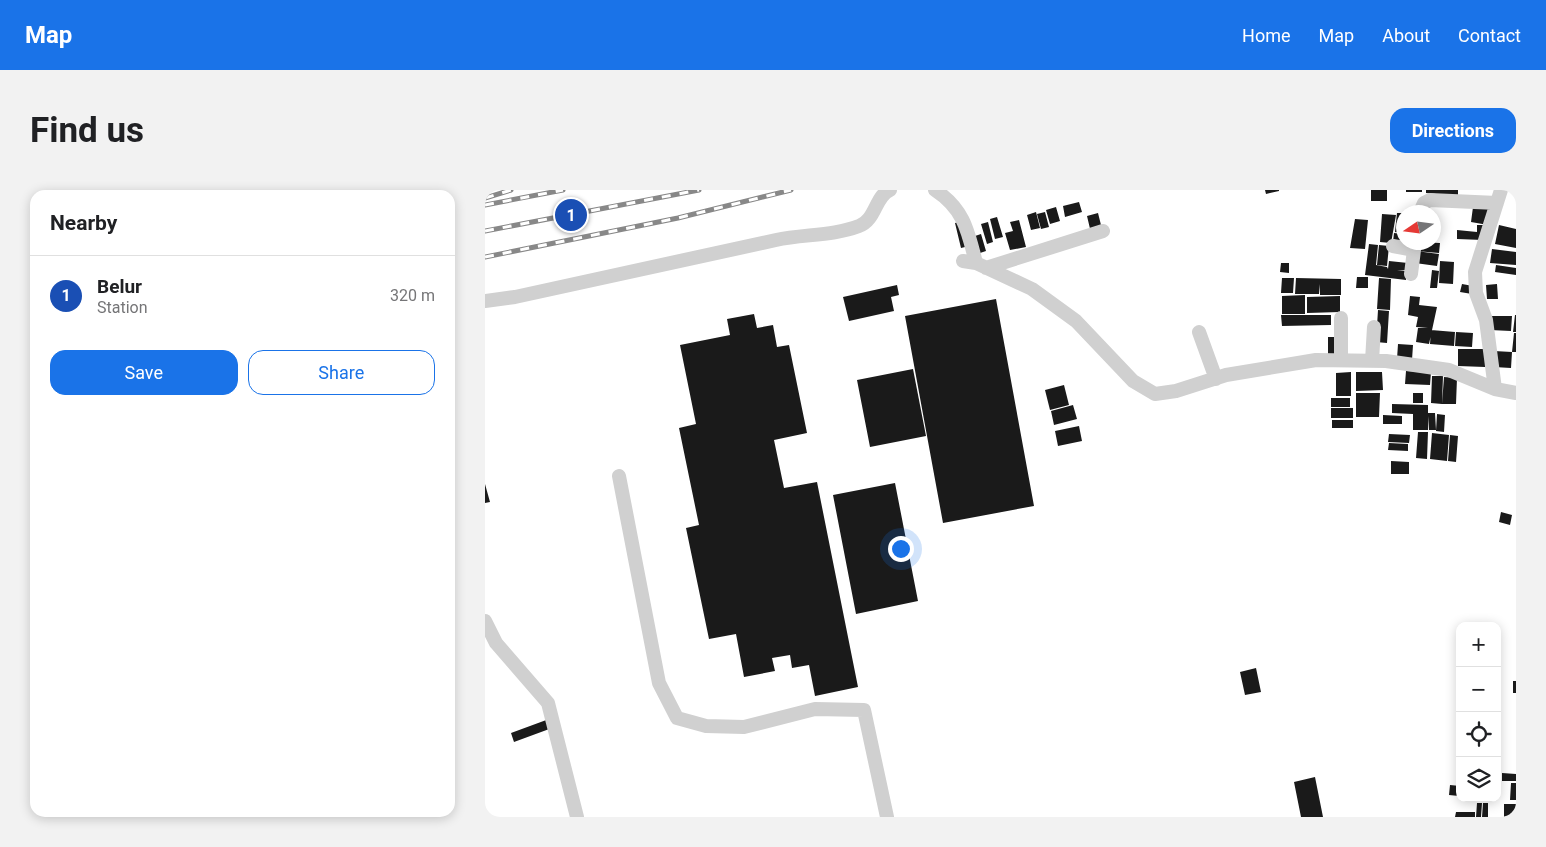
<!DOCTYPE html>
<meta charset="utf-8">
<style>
body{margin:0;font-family:Roboto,sans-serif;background:#f2f2f2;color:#202124}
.controls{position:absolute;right:15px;bottom:15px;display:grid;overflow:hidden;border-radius:10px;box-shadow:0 2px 12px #0003}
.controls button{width:45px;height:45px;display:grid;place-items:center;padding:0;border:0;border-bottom:1px solid #e0e0e0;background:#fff;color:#202124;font:25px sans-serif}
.compass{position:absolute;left:911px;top:15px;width:45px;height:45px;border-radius:50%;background:#fff;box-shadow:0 2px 12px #0003;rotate:257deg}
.you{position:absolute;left:415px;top:358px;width:18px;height:18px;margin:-12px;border:4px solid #fff;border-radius:50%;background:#1a73e8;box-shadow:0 0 0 8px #1a73e833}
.badge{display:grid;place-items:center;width:32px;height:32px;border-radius:50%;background:#1a73e8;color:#fff;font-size:16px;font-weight:700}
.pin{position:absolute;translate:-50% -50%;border:2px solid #fff;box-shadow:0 1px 5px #0006}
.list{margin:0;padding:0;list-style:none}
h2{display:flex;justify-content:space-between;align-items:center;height:65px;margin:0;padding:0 20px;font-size:21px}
h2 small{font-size:16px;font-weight:400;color:#757577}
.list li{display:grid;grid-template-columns:32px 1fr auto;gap:15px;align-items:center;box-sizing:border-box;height:80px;padding:0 20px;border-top:1px solid #e0e0e0}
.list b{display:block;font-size:19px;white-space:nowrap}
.list p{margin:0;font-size:16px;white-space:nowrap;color:#757577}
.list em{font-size:16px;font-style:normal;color:#757577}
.actions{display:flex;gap:10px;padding:15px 20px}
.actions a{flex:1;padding:11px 0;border:1px solid #1a73e8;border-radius:15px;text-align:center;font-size:18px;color:#1a73e8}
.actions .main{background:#1a73e8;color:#fff}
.icon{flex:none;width:28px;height:28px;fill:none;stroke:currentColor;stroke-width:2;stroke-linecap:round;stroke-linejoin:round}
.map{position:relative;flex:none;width:1031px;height:627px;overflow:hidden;border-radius:15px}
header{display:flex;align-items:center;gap:30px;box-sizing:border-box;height:70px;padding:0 25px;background:#1a73e8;color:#fff}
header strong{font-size:24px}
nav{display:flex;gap:28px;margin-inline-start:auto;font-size:18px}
.intro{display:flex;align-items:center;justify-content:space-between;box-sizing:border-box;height:120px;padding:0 30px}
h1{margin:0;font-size:35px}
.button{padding:12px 22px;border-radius:15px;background:#1a73e8;color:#fff;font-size:18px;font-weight:700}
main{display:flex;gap:30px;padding:0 30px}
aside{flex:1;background:#fff;border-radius:15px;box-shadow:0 2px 12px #0003}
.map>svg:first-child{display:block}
.building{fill:#1a1a1a}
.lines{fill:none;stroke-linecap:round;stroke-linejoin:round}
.minor{stroke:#d0d0d0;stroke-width:14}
.rail-casing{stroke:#888;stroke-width:5}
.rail{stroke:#fff;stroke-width:3;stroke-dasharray:9;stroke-linecap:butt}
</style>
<header>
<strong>Map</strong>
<nav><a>Home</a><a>Map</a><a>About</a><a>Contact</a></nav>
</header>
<div class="intro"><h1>Find us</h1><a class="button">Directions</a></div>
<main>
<aside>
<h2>Nearby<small></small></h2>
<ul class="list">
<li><span class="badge" style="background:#1a4fb4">1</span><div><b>Belur</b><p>Station</p></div><em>320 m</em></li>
</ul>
<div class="actions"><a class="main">Save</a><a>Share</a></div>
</aside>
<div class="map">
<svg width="1031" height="627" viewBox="0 0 1031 627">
<rect width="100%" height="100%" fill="#fff"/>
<path class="building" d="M780,0h14v1l-13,3z
M886,0h16v11h-16z
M921,0h16v2h-16z
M941,0h32v6l-32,-3z
M594,12l3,10 -17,5 -2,-11z
M571,17l4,14 -10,3 -4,-14z
M988,17l17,2 -2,16 -17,-3z
M551,22l4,16 -9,2 -4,-15z
M560,22l4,15 -8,2 -4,-15z
M613,23l4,16 -11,4 -4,-17z
M912,23h6v20l-8,-1z
M897,24l14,1 -5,28 -11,-1z
M512,27l6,20 -8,2 -5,-20z
M870,29l13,1 -3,29 -15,-1z
M534,30l7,27 -16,3 -5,-17 8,-2 -3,-9z
M478,31l2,26 -4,1 -6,-25z
M503,32l5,20 -6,2 -6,-20z
M992,35h7l-1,15 -26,-1v-9l20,2z
M1014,35l17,4v19l-21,-4z
M909,43l9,1 1,9 -11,-1z
M496,44l5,17 -6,2 -5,-17z
M932,52l23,1 -1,10 -23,-2z
M884,54l9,1 -2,20 11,2 1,2 1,-8 19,2 -1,7h-10l10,1 -1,9 -41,-5z
M894,55l10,1 -2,20 -10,-1z
M1007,59l24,3v13l-26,-2z
M931,61l23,3 -2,12 -22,-3z
M955,71l14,1 -1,22 -14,-1z
M796,73h8v10l-9,-1z
M1011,75l20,3v7l-21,-3z
M947,80l7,1 -2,17h-7z
M872,87h11v11h-12z
M797,88h12l-1,15h-12z
M811,88l45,1v16h-21v-11l-1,10h-24z
M894,88l12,1 -1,31 -13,-1z
M977,94l11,2 -1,8 -12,-2z
M1012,94l1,15h-11l-1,-14z
M412,95l2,10 -8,2 3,14 -45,10 -6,-24z
M820,105v19h-23v-18z
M855,106v16l-33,1v-16z
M925,106l10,1 -1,8 18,2 -8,37 -13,-2 2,-14h10l-12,-1 2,-10 -10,-2z
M511,109l38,207 -91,17 -38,-207z
M893,120l11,1 -2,32 -11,-1z
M269,124l3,14 16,-3 4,22 12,-2 18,88 -33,7 10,48 33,-6 41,205 -43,9 -6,-31 -17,3 -2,-13 -18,3 3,13 -31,6 -8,-43 -27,5 -23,-111 13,-3 -20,-97 17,-4 -16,-79 50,-10 -3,-16z
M796,125h50v10l-49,1z
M1030,125h1v17h-3z
M1006,126h21l-1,15 -21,-1z
M946,140l24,2 -1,14 -24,-2z
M971,142l17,1 -1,14 -17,-1z
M1029,143h2v19h-4z
M843,147h12v18h-12z
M913,154l15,1 -1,15 -15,-1z
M973,159h27v18l-27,-1z
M1009,161l18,1 -1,16 -17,-1z
M428,179l13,67 -56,11 -13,-67z
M921,181l25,1 -1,13 -25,-1z
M866,182v24h-15v-23z
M871,182h26l1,18 -27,1z
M947,186h11l-1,28 -11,-1z
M959,187l13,1 -1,26h-14z
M579,195l5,20 -19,5 -5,-20z
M871,203h24l-1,24h-23z
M928,203h10v10h-10z
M846,208h19v9h-19z
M907,214l36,1v8h7l1,17h-7l-1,-14v14h-15v-16l-21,-1z
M588,215l4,14 -23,6 -3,-14z
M846,218h22v10h-22z
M952,224l8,1 -1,17 -8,-1z
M898,225l19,1v8h-19z
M847,230h21v8h-21z
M594,236l3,15 -24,5 -3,-15z
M933,242h10l-1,27 -11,-1z
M947,243l17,2 -2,26 -17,-2z
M904,244l21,1 -1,8 -21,-1z
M965,245l8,1 -2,26 -8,-1z
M904,253l19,1v7l-20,-1z
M906,271l18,1v12h-18z
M410,293l23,118 -62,13 -23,-119z
M0,294l5,18 -5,1z
M1016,322l11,3 -2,10 -11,-3z
M771,478l5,24 -16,3 -5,-23z
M1028,491h3v12h-3z
M64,529l3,9 -38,14 -3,-9z
M1017,583l14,1v7h-14z
M830,587l8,40h-22l-7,-35z
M1026,593h5v17h-6z
M965,595l10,1 -1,10 -10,-1z
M992,613h5l-1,14h-5z
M998,613h5v14h-6z
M1019,614h12v13h-12z
M971,622h19v5h-20z"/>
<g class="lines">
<path class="minor" d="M450,0c29,19 33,41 41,73
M935,22l4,-9 6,-3 67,3
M908,56l21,4
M478,71l13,2 56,26 44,32 57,60 22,13 21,-3 50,-16 90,-15 70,1 63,9 46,19 21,4
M501,78l117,-37
M926,84l4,-32
M0,111l30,-4c87,-19 174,-38 261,-57 27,-6 57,-4 83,-14 17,-6 16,-30 31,-36
M714,142l17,47
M856,170v-42
M887,171l2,-34
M1010,199l-9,-69 -10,-27 -1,-21 26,-82
M134,286l40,207 18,35 29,8 38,1 71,-18 49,1 23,107
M0,431l11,22 52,60 29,114"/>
<g class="rail-casing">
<path id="rail" d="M0,8l26,-8
M0,15l78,-15
M0,41l214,-41
M0,67l193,-39 113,-28"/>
</g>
<use href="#rail" class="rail"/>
</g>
</svg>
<div class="controls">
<button>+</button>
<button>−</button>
<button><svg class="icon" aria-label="locate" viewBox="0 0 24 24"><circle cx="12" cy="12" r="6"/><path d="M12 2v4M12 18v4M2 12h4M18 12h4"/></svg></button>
<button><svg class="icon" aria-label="layers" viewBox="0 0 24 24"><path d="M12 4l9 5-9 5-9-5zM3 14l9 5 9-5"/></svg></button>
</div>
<svg class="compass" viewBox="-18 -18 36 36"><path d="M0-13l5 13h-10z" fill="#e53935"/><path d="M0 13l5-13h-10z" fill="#757577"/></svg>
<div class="you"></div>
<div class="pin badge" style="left:86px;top:25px;background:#1a4fb4">1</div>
</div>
</main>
